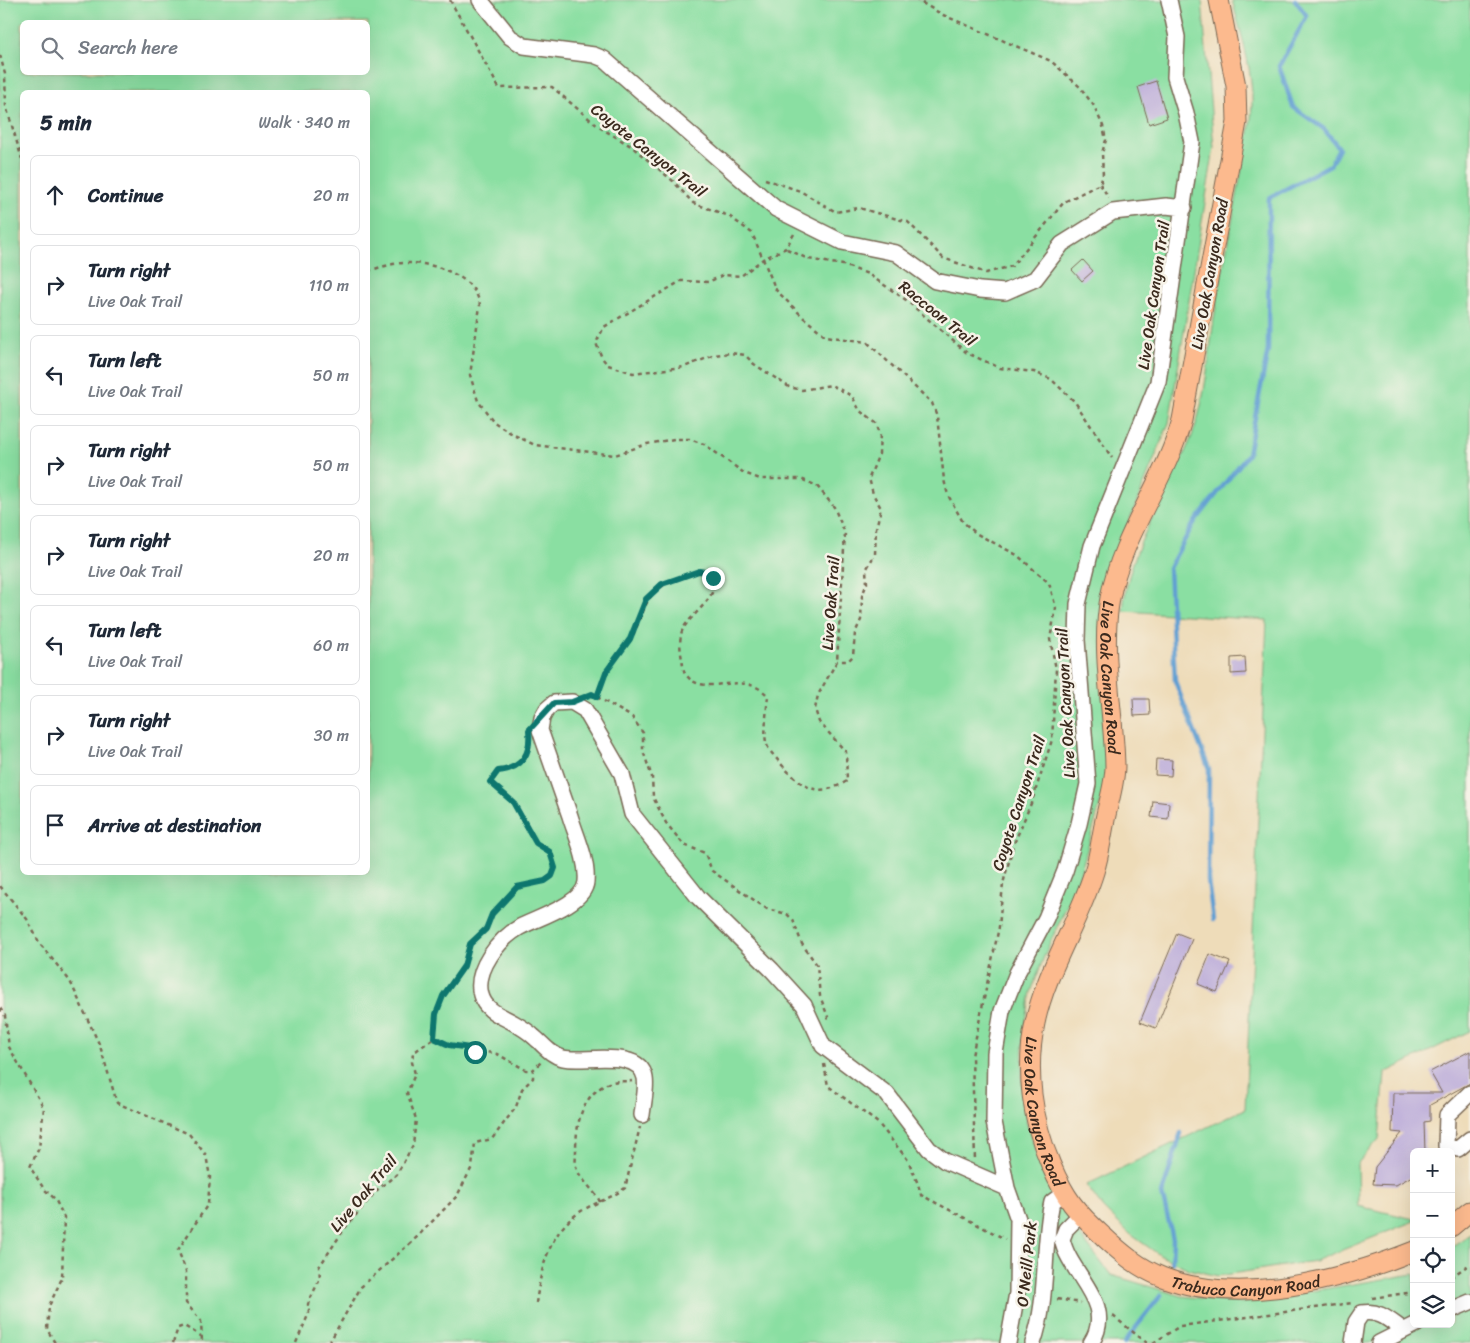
<!DOCTYPE html>
<meta charset="utf-8">
<style>
body{margin:0;font-family:Sriracha,sans-serif;background:#f2f2f3;color:#1f2937}
.controls{position:absolute;right:15px;bottom:15px;display:grid;overflow:hidden;border-radius:8px;box-shadow:0 5px 20px #0002}
.controls button{width:45px;height:45px;display:grid;place-items:center;padding:0;border:0;border-bottom:1px solid #e0e1e3;background:#fff;color:#1f2937;font:25px sans-serif}
.stop{position:absolute;width:15px;height:15px;margin:-11px;border:4px solid #0f766e;border-radius:50%;background:#fff}
.stop.end{background:#0f766e;border-color:#fff;box-shadow:0 1px 5px #0008}
.list{margin:0;padding:0;list-style:none}
h2{display:flex;justify-content:space-between;align-items:center;height:65px;margin:0;padding:0 20px;font-size:21px}
h2 small{font-size:16px;font-weight:400;color:#747a83}
.list li{display:grid;grid-template-columns:32px 1fr auto;gap:15px;align-items:center;box-sizing:border-box;height:80px;margin:0 10px 10px;padding:0 10px;border:1px solid #e0e1e3;border-radius:8px}
.list b{display:block;font-size:19px;white-space:nowrap}
.list p{margin:0;font-size:16px;white-space:nowrap;color:#747a83}
.list em{font-size:16px;font-style:normal;color:#747a83}
.icon{flex:none;width:28px;height:28px;fill:none;stroke:currentColor;stroke-width:2;stroke-linecap:round;stroke-linejoin:round}
.map{position:relative;flex:none;width:1470px;height:1343px;overflow:hidden}
.search{position:absolute;background:#fff;box-shadow:0 5px 20px #0002;left:20px;top:20px;width:350px;height:55px;display:flex;align-items:center;gap:12px;box-sizing:border-box;padding:0 18px;border-radius:8px;color:#747a83;font-size:19px}
.panel{position:absolute;background:#fff;box-shadow:0 5px 20px #0002;left:20px;top:90px;width:350px;height:785px;border-radius:8px}
.map>svg:first-child{display:block}
.green{fill:#8adfa2;stroke:#628460;fill-rule:evenodd}
.lines{fill:none;stroke-linecap:round;stroke-linejoin:round}
.stream{stroke:#609fd2;stroke-width:4.5}
.building{fill:#bfb0da}
.minor-casing{stroke:#7a6854;stroke-width:18}
.major-casing{stroke:#7a6854;stroke-width:21}
.path{stroke:#7a6854;stroke-width:2.5;stroke-dasharray:4 4;stroke-linecap:butt}
.minor{stroke:#fff;stroke-width:15}
.major{stroke:#fcba8e;stroke-width:19}
.route{stroke:#0f766e;stroke-width:6}
.labels{text-anchor:middle;stroke-width:5;stroke-linejoin:round;paint-order:stroke}
.street-label{font-size:16px;fill:#3b2a1e;stroke:#f7f3e8}
</style>
<div class="map">
<svg width="1470" height="1343" viewBox="0 0 1470 1343">
<rect width="100%" height="100%" fill="#f7f3e8"/>
<filter id="ink" filterUnits="userSpaceOnUse"><feTurbulence type="fractalNoise" baseFrequency=".02" numOctaves="2"/><feDisplacementMap in="SourceGraphic" scale="10" xChannelSelector="R" yChannelSelector="G"/><feConvolveMatrix kernelMatrix="1 2 1 2 8 2 1 2 1" color-interpolation-filters="sRGB"/></filter>
<filter id="wash" filterUnits="userSpaceOnUse"><feTurbulence type="fractalNoise" baseFrequency=".0096" numOctaves="4" result="noise"/><feDisplacementMap in="SourceGraphic" scale="20" xChannelSelector="R" yChannelSelector="G"/><feGaussianBlur stdDeviation="1.12" result="paint"/><feColorMatrix in="noise" values="0 0 0 0 0 0 0 0 0 0 0 0 0 0 0 0 0 1.4 0 .05"/><feComposite in="paint" operator="in"/></filter>
<g filter="url(#wash)">
<rect width="100%" height="100%" fill="#eedcb9"/>
<path class="green" d="M0,0h1202l12,148 -45,275 -55,135 -6,203 -4,30 -26,90 -33,73 -14,38 -8,46 -1,48 5,38 15,46 29,54 40,51 71,21 58,7 174,-29v50h37v-77l19,-13v109h-1470zM22,22h346v50h-346zM22,92h346v780h-346z
M1232,0h238v1031l-85,42 -6,66 -22,25 1,42 56,13v2l-99,40 -97,15 -29,-7 -28,-13 -31,-22 -27,-26 -17,-23 159,-76 22,-489 -144,-9c5,-64 45,-117 69,-175 15,-39 17,-89 24,-130 8,-46 18,-92 26,-138 5,-25 11,-50 10,-75 -2,-32 -12,-63 -20,-93z"/>
<g class="lines">
<path class="stream" d="M1213,920l-5,-39 1,-112 -34,-88 -6,-113 25,-45 54,-69 20,-104 1,-152 61,-33 9,-17 -15,-19 -31,-22 -14,-41 28,-50 -12,-16
M1172,1263l1,-24 -11,-45 19,-61
M1124,1343l37,-48"/>
</g>
<g id="blocks">
<path class="building" d="M1156,81l11,37 -18,6 -11,-37z
M1083,260l10,11 -11,10 -10,-11z
M1245,657l1,16 -15,1v-16z
M1133,699h16l1,16 -16,1z
M1156,759l16,1 -1,16 -16,-1z
M1153,801l16,2 -1,16 -17,-2z
M1177,933l15,6 -36,89 -16,-6z
M1210,954l20,8 -13,30 -19,-8z
M1470,1051v32l-40,22v16l-6,1 1,30h-11v23l-18,10 -23,-1 2,-17 27,-34 -10,-1 1,-39h49l-12,-21z"/>
</g>
</g>
<g filter="url(#ink)">
<use href="#blocks" fill-opacity="0" stroke="#7a6854" stroke-width="1"/>
<g class="lines">
<g class="minor-casing">
<path id="minor" d="M480,0l30,37 14,9 70,9 10,4 172,150 66,33 54,11 39,28 45,9 25,2 30,-13 27,-35 51,-32 53,-6 18,2
M1470,1093l-23,22 -1,31 12,3 12,-10
M642,1115c1,-11 5,-26 3,-37 -5,-31 -62,-15 -82,-20 -13,-3 -20,-14 -30,-22 -5,-5 -12,-9 -19,-13 -12,-7 -29,-12 -33,-28 -7,-25 18,-56 39,-68 17,-9 64,-23 66,-45 2,-22 -10,-46 -16,-66 -10,-29 -20,-57 -30,-86l2,-12 5,-9 7,-6 18,-1 13,8 37,64 10,40 66,83 74,73 32,35 19,41 64,48 42,55 16,12 62,27
M1080,1215l-14,14 -4,10c7,36 55,64 29,104
M1451,1310l19,-8
M1008,1343l9,-50 1,-74 -11,-31 -13,-66 1,-69 7,-42 15,-38 29,-55 19,-47 14,-47 9,-40 -11,-144 1,-36 14,-58 66,-164 34,-240 -6,-29 -11,-36 2,-40 -8,-37
M1033,1343c16,-45 9,-95 19,-141l11,-8
M1353,1343l3,-21 6,-9c18,-3 27,7 41,17
M1379,1343l38,-19"/>
</g>
<g class="major-casing">
<g id="major">
<path id="s1" d="M1219,0l17,86 1,36 -55,298c-17,62 -60,114 -72,178 -10,53 4,114 5,168 0,19 -8,40 -11,59 -3,16 -5,32 -10,47 -16,52 -48,98 -59,151 -10,47 -3,98 16,142 14,33 25,47 52,71 18,17 36,32 59,41 77,30 179,3 252,-26"/>
<path d="M1451,1227l19,-16"/>
</g>
</g>
<path class="path" d="M450,0l49,88 53,-1 47,40 32,19 42,35 20,22 36,13 23,17 24,57 28,28 22,18 41,6 65,61 5,13 7,64 4,15 15,27 14,12 40,21 32,28 7,25 -6,31 6,30 -4,71 -20,61 -19,45 -10,38 -4,43 -27,129 3,105
M0,55l5,19 1,32 16,53
M765,179l35,12 36,21 23,-4 49,14 35,36 43,15 26,-7 52,-64 36,-18 3,-8 -1,-23 4,-13 -3,-14 -9,-20 -14,-19 -29,-26 -108,-46 -26,-15
M1100,184l9,14
M794,234l-8,14 -23,11 -22,17 -17,-1 -16,7 -27,-1 -77,46 -8,16 6,15 6,7 25,8 51,-6 31,-12 16,-2 14,2 9,9 35,23 13,3 29,-5 21,11 8,15 16,12 4,11 -1,20 -10,24 4,16 8,14 -5,20 -1,26 -9,16 1,13 -5,13 -1,24 -6,13 -2,23 -5,5h-11
M787,249l21,10 35,6 25,9 38,26 61,53 33,15 34,4 17,7 24,23 37,56
M368,271c13,-4 28,-9 42,-8 26,0 67,14 70,43l-10,69 8,26 16,21 20,13 21,10 80,10 32,-11 27,-5h15l15,5 40,29 16,6h41l16,7 17,21 11,26 -8,128 -19,34 -3,14 4,13 27,30 1,29c-30,18 -45,6 -66,-17 -5,-7 -13,-13 -15,-22 -2,-8 1,-36 2,-46 -26,-29 -66,5 -83,-23 -2,-3 -2,-10 -3,-14 -2,-9 -3,-23 1,-30 7,-14 41,-36 28,-52 -5,-8 -12,-6 -20,-3 -50,16 -39,23 -60,64 -7,12 -18,22 -25,34 -4,7 -6,17 -9,25l-5,-3 -6,1
M597,697l35,20 11,16v18l9,26 1,20 13,26 18,22 21,8 7,18 55,38 20,5 6,6 9,24 15,21 3,31 8,21 -1,5
M0,886l27,33 13,25 30,37 30,65 17,57 72,31 17,21 4,22 -2,27 -30,46 8,21v32l15,18 1,22
M0,1008l5,8 4,31 35,61 -5,40 -9,19 14,22 11,10 9,18 -2,61 -13,28 -2,23 8,14
M434,1038l15,7 48,9 29,16h7l9,-9
M824,1064l4,22 50,37 30,37 10,24 3,11 84,44
M600,1202c-6,-13 -20,-22 -24,-35 -1,-5 0,-11 0,-16 0,-27 5,-56 33,-68 7,-3 16,-1 23,-2
M1451,1277l19,-13
M1372,1298l42,-6
M1057,1299l24,4
M536,1303c5,-33 12,-68 41,-89 15,-11 34,-15 48,-26l15,-61
M1113,1316l34,27
M173,1343l5,-15 6,-2 17,10
M296,1343l13,-30 -1,-9 12,-26 -1,-11 26,-39 31,-37 21,-17 16,-29 3,-26 -9,-26 8,-19 -3,-12 1,-9 21,-15 2,-24 7,-18 21,-30 6,-22 16,-15 6,-15 25,-27 28,-6 7,-6 3,-7 -4,-16 -15,-9 -23,-41 -22,-20 7,-11c17,-2 25,-10 32,-25
M329,1343l32,-56 56,-50 40,-41 15,-29 3,-24 17,-4 24,-32 6,-18 11,-11v-8
M1153,1343l27,-17 172,-23"/>
<use href="#minor" class="minor"/>
<use href="#major" class="major"/>
</g>
</g>
<g class="lines" filter="url(#ink)">
<path class="route" d="M475,1052l-5,-4 -21,-3 -15,-7 2,-24 7,-18 21,-30 6,-22 16,-15 6,-15 25,-27 28,-6 7,-5 3,-8 -5,-16 -14,-9 -23,-41 -23,-20 8,-11c26,-3 33,-18 31,-41l25,-27 18,-1 20,-8 5,3 9,-25 24,-33 16,-40 16,-15 37,-13 8,1 6,6"/>
</g>
<g class="labels">
<g class="street-label">
<text transform="translate(649 150) rotate(38)" y="6">Coyote Canyon Trail</text>
<text transform="translate(1209 274) rotate(-80)" y="6">Live Oak Canyon Road</text>
<text transform="translate(1153 295) rotate(-82)" y="6">Live Oak Canyon Trail</text>
<text transform="translate(938 313) rotate(39)" y="6">Raccoon Trail</text>
<text transform="translate(830 603) rotate(-86)" y="6">Live Oak Trail</text>
<text dy="6" stroke="none"><textPath href="#s1" startOffset="699">Live Oak Canyon Road</textPath></text>
<text transform="translate(1065 703) rotate(-93)" y="6">Live Oak Canyon Trail</text>
<text transform="translate(1018 803) rotate(-72)" y="6">Coyote Canyon Trail</text>
<text dy="6" stroke="none"><textPath href="#s1" startOffset="1149">Live Oak Canyon Road</textPath></text>
<text transform="translate(363 1193) rotate(-50)" y="6">Live Oak Trail</text>
<text transform="translate(1026 1264) rotate(-84)" y="6">O'Neill Park</text>
<text dy="6" stroke="none"><textPath href="#s1" startOffset="1450">Trabuco Canyon Road</textPath></text>
</g>
</g>
</svg>
<div class="controls">
<button>+</button>
<button>−</button>
<button><svg class="icon" aria-label="locate" viewBox="0 0 24 24"><circle cx="12" cy="12" r="6"/><path d="M12 2v4M12 18v4M2 12h4M18 12h4"/></svg></button>
<button><svg class="icon" aria-label="layers" viewBox="0 0 24 24"><path d="M12 4l9 5-9 5-9-5zM3 14l9 5 9-5"/></svg></button>
</div>
<div class="stop" style="left:475px;top:1052px"></div>
<div class="stop end" style="left:713px;top:578px"></div>
<div class="search"><svg class="icon" aria-label="search" viewBox="0 0 24 24"><circle cx="10" cy="10" r="6"/><path d="M15 15l6 6"/></svg>Search here</div>
<section class="panel">
<h2>5 min<small>Walk · 340 m</small></h2>
<ul class="list">
<li><svg class="icon" aria-label="ahead" viewBox="0 0 24 24"><path d="M12 20V5M6 11l6-6 6 6"/></svg><div><b>Continue</b></div><em>20 m</em></li>
<li><svg class="icon" aria-label="right" viewBox="0 0 24 24"><path d="M7 20v-9h11M14 6l5 5-5 5"/></svg><div><b>Turn right</b><p>Live Oak Trail</p></div><em>110 m</em></li>
<li><svg class="icon" aria-label="left" viewBox="0 0 24 24"><path d="M17 20v-9H6M10 6l-5 5 5 5"/></svg><div><b>Turn left</b><p>Live Oak Trail</p></div><em>50 m</em></li>
<li><svg class="icon" aria-label="right" viewBox="0 0 24 24"><path d="M7 20v-9h11M14 6l5 5-5 5"/></svg><div><b>Turn right</b><p>Live Oak Trail</p></div><em>50 m</em></li>
<li><svg class="icon" aria-label="right" viewBox="0 0 24 24"><path d="M7 20v-9h11M14 6l5 5-5 5"/></svg><div><b>Turn right</b><p>Live Oak Trail</p></div><em>20 m</em></li>
<li><svg class="icon" aria-label="left" viewBox="0 0 24 24"><path d="M17 20v-9H6M10 6l-5 5 5 5"/></svg><div><b>Turn left</b><p>Live Oak Trail</p></div><em>60 m</em></li>
<li><svg class="icon" aria-label="right" viewBox="0 0 24 24"><path d="M7 20v-9h11M14 6l5 5-5 5"/></svg><div><b>Turn right</b><p>Live Oak Trail</p></div><em>30 m</em></li>
<li><svg class="icon" aria-label="arrive" viewBox="0 0 24 24"><path d="M6 21V4h12l-3 4 3 4H6"/></svg><div><b>Arrive at destination</b></div></li>
</ul>
</section>
</div>
